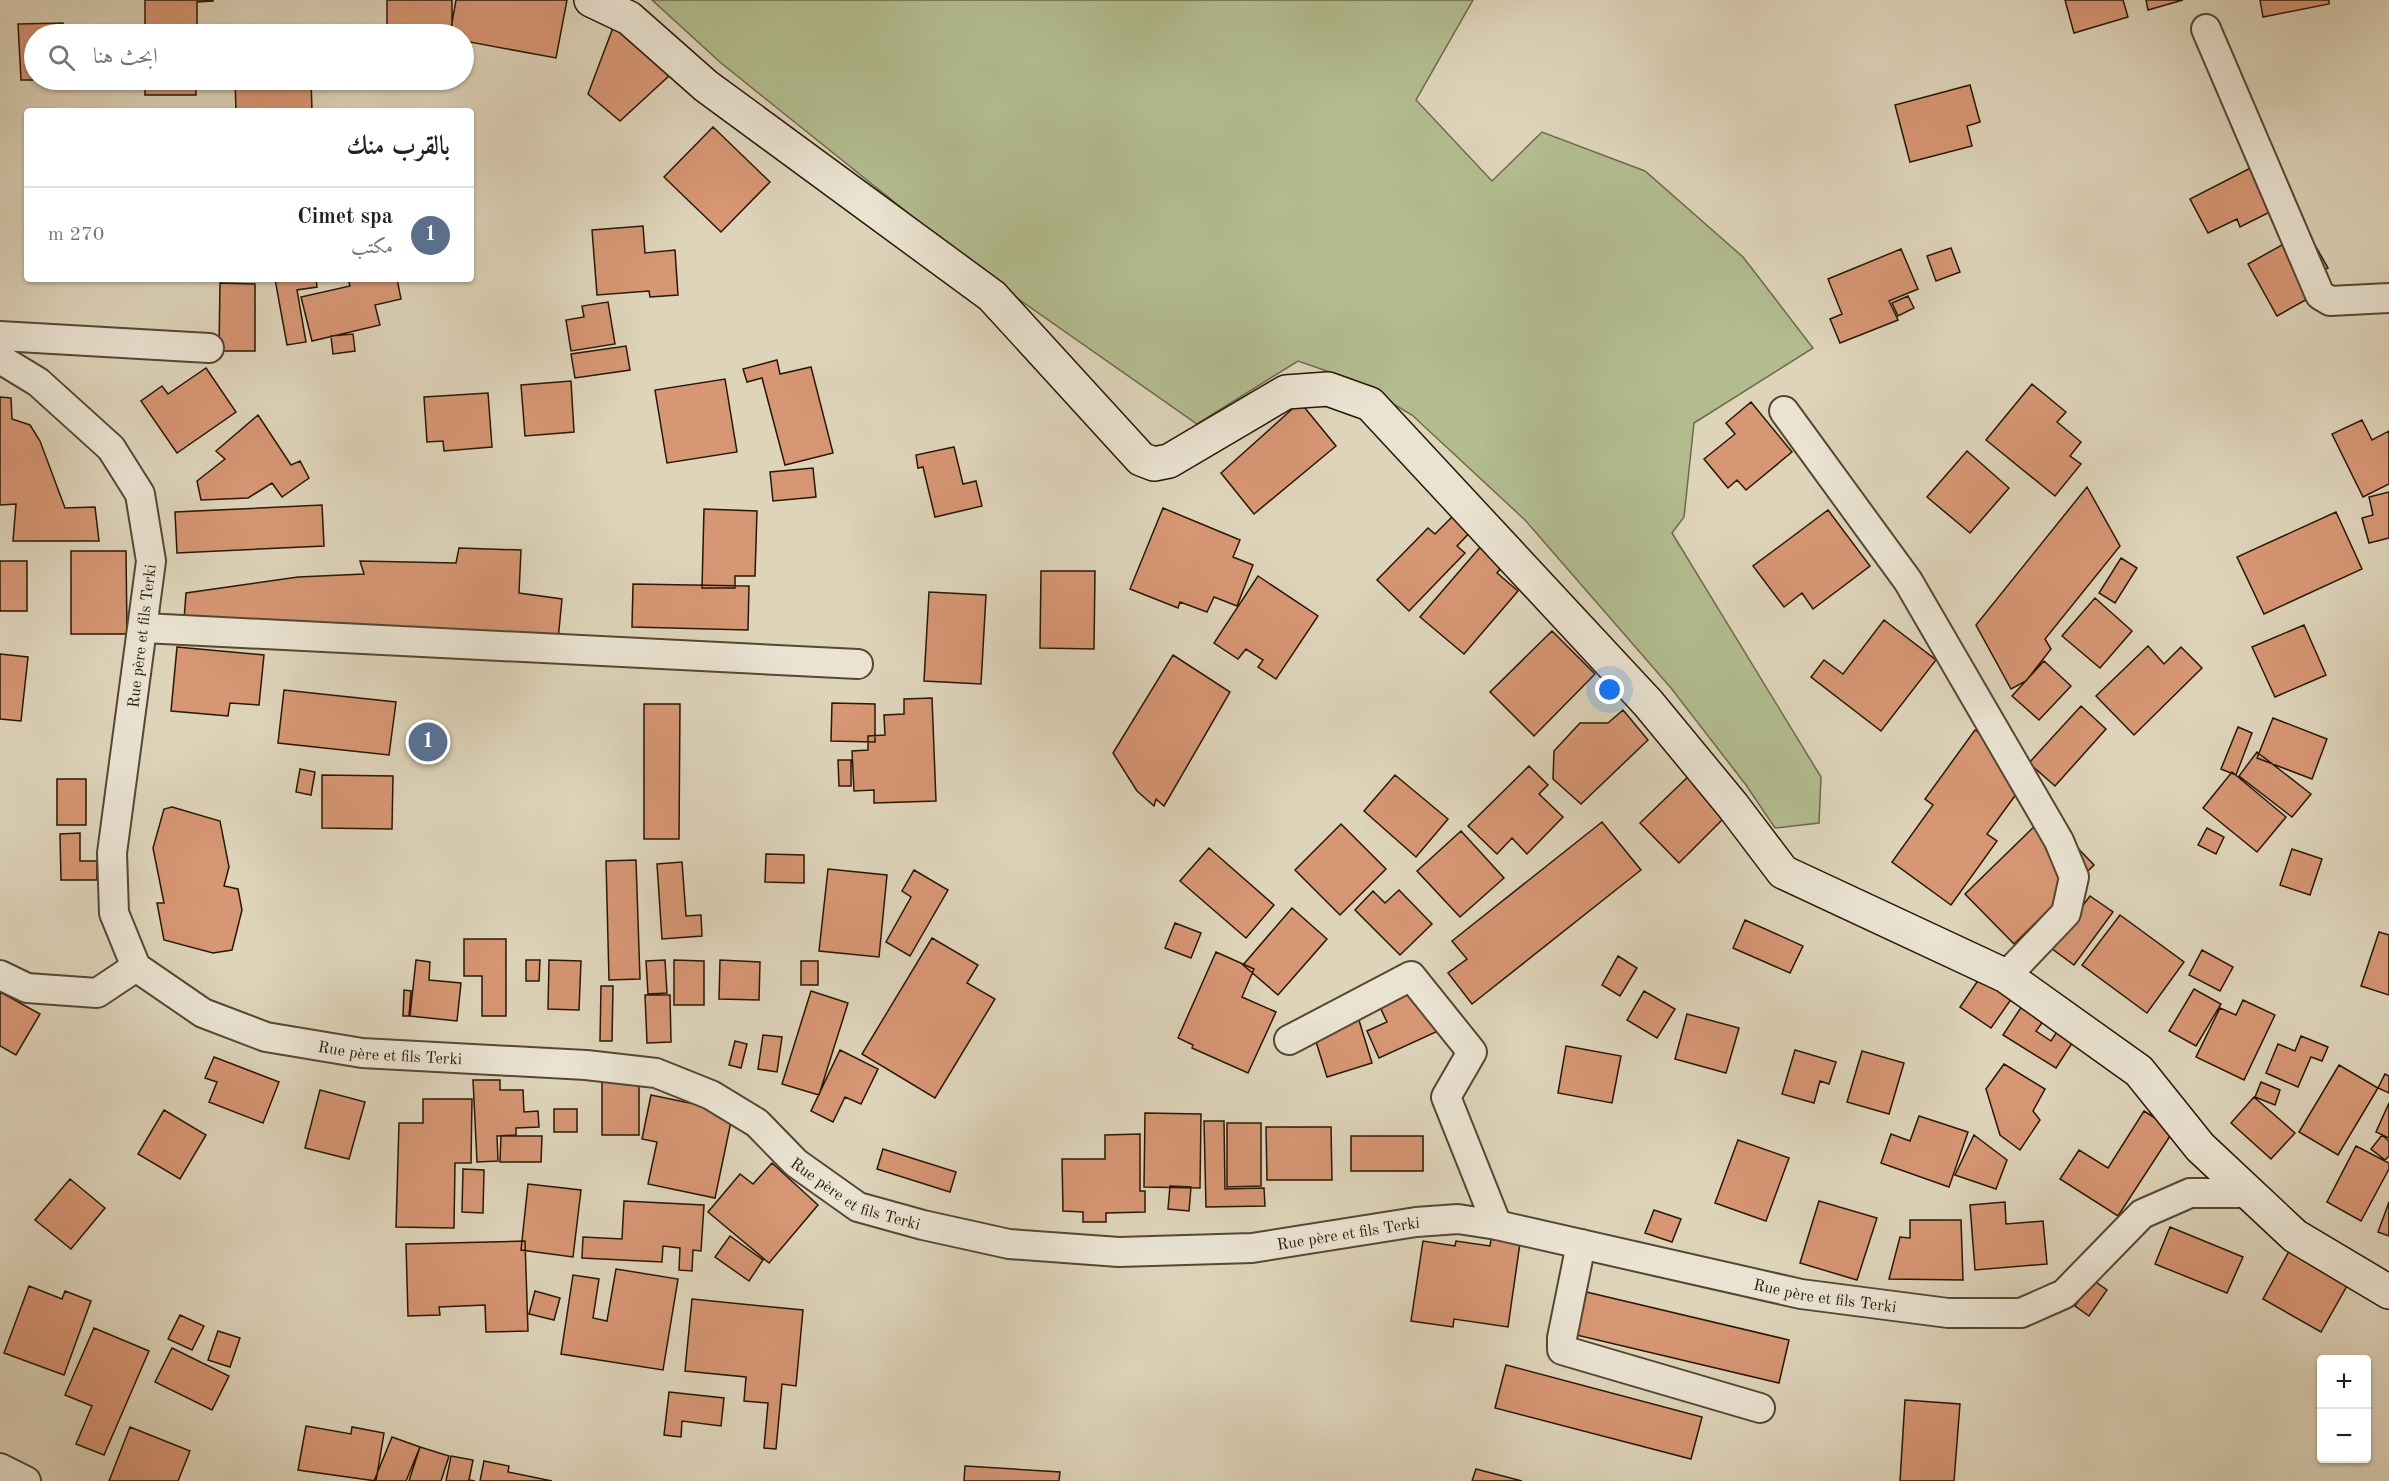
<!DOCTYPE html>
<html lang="ar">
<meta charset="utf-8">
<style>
body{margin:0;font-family:"Old Standard TT",Amiri,serif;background:#f2f2f2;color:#202124;direction:rtl}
.controls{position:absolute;right:18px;bottom:18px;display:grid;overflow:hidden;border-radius:6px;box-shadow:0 2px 4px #0004}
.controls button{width:54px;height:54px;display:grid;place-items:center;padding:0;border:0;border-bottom:2px solid #e0e0e0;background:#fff;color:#202124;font:30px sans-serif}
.you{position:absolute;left:1610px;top:690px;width:21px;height:21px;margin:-15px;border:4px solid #fff;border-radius:50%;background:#1a73e8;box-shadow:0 0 0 9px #1a73e833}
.badge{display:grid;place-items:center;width:39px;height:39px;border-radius:50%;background:#7c3aed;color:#fff;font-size:20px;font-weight:700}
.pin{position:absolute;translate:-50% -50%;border:3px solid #fff;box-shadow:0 2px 6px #0006}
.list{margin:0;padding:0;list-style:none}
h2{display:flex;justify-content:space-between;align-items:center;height:78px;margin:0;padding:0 24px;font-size:26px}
h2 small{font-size:20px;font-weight:400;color:#757577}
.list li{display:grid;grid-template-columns:39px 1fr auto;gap:18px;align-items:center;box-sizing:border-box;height:96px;padding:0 24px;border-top:2px solid #e0e0e0}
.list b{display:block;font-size:22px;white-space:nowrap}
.list p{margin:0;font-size:20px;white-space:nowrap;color:#757577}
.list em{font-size:20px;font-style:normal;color:#757577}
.icon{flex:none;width:33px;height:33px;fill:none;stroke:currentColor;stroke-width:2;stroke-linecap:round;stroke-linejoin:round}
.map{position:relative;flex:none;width:2389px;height:1481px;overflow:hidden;direction:ltr}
.search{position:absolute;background:#fff;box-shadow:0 2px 4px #0004;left:24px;top:24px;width:450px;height:66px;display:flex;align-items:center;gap:15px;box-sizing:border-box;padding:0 21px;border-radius:33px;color:#757577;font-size:22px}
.panel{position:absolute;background:#fff;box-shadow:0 2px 4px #0004;left:24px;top:108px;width:450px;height:174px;border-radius:6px;direction:rtl}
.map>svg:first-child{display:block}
.green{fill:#b2bc8f;stroke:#6d6a49;stroke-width:1.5}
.building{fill:#d79674;stroke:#281803;stroke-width:1.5}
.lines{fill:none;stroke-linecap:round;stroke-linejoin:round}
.street-casing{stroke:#564731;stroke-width:32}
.secondary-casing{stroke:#281803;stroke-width:36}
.street{stroke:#eae3d2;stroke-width:28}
.secondary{stroke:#eae3d2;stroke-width:33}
.labels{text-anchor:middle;stroke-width:4.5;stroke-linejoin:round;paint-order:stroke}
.street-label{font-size:16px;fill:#281803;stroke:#eae3d2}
</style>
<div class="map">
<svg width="2389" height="1481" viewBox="0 0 2389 1481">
<rect width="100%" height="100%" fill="#ded4ba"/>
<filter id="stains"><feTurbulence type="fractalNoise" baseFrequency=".00333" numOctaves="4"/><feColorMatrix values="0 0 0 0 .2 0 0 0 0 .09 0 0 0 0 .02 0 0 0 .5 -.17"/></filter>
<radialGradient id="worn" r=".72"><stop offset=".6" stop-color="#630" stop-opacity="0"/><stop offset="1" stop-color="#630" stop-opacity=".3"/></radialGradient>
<path class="green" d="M652,0h821l-57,100 76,81 50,-49 103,39 98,86 70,91 -119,75 -10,94 -12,16 149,244 -2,46 -44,5 -29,-43 -75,-97 -146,-168 -113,-105 -59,-35 -55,-19 -101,63 -203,-142 -273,-219z"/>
<path class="building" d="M145,0h68v1l-16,1v32h-52z
M387,0h65v28l-65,1z
M456,0h111l-11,58 -92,-17v-7h-14z
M2065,0h58l5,17 -54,16z
M2146,0h37l-35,10z
M2260,0h69v4l-66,13z
M63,23v11h-29v46h30h-43l-3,-56z
M309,25v9h-75l-1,-7z
M614,25l56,50 -50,46 -32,-27z
M145,80h51v15h-51z
M235,80h76l1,31h-76z
M1970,85l10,37 -13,4 5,20 -62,16 -15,-57z
M713,127l57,55 -49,50 -57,-55z
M2266,160l22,43 -48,24 -3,-8 -29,14 -18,-34z
M643,226l2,27 30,-3 3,45 -28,2 -1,-6 -52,4 -5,-65z
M2307,231l21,37 -26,14 9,15 -34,19 -29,-52z
M1951,248l9,24 -24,9 -9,-25z
M1901,249l17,40 -29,12 9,19 -58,23 -10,-24 12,-5 -14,-35z
M275,279h41l1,8 -20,3 9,52 -19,3z
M348,279h49l4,20 -26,6 5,20 -68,16 -11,-44 49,-11z
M220,283l35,1v67h-36z
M1908,296l6,12 -16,8 -6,-13z
M608,302l7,42 -44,7 -5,-31 18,-3 -2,-11z
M353,334l2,17 -22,3 -2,-18z
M626,346l4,24 -55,8 -4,-24z
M777,360l3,14 31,-7 22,86 -48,12 -23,-87 -15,4 -4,-13z
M206,368l30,44 -59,41 -36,-52 21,-15 6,8z
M725,379l12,73 -70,11 -12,-73z
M571,381l3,51 -49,4 -4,-51z
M2032,384l34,28 -9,10 24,20 -11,14 11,8 -26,32 -69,-56z
M488,393l4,54 -48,4 -1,-10 -16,1 -3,-45z
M0,397l11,1 1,21 18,6 10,16 25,67 30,-1 4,34h-86l3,-37 -16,1z
M1300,402l36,44 -82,68 -33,-41z
M1751,402l41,50 -46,38 -9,-10 -9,8 -24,-29 31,-25 -9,-11z
M258,415l33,50 9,-4 9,17 -27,19 -10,-14 -24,15 -47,2 -4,-19 28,-22 -9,-8z
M2362,420l10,20 17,-9v53l-26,13 -31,-63z
M954,447l9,37 13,-3 6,25 -47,11 -12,-50 -5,1 -2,-13z
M1967,451l42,37 -39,45 -43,-36z
M813,468l3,29 -43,4 -3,-29z
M2087,487l33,59 -75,93 6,10 -25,32 -15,8 -35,-64z
M2389,492v46l-20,5 -7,-25 11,-3 -4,-18z
M322,505l2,41 -147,7 -2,-41z
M1163,508l77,32 -7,17 20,8 -16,41 -23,-9 -7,15 -27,-10 -2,6 -48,-19z
M704,509l53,2 -2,65h-20v12h-33z
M1460,509l17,16 -20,21 8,7 -56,58 -32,-31 51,-52 7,6z
M1828,510l42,56 -57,43 -11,-16 -18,14 -31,-41z
M2336,512l26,57 -98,45 -27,-57z
M1488,538l22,19 -13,16 21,18 -54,63 -44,-37z
M459,548l62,2 -2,43 43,6 -4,41 -374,-20 2,-27 112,-16 66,-3 -4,-13 96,2z
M71,551h55l1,83h-56z
M2121,558l16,10 -22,35 -16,-10z
M0,561h27v50h-27z
M1041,571h54l-1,78 -54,-1z
M1258,576l60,40 -42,63 -18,-12 5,-7 -17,-11 -8,10 -24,-16z
M633,584l116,2 -1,44 -116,-3z
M929,592l57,3 -5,89 -57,-3z
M2095,598l37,33 -32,37 -38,-32z
M1884,620l52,40 -55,71 -70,-54 13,-17 19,14z
M2304,625l22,50 -51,22 -23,-50z
M1552,631l43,43 -61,62 -44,-44z
M2148,646l16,18 17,-17 21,21 -68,67 -38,-39z
M177,647l87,8 -5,50 -29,-2 -2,13 -57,-5z
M0,654l28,3 -7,64 -21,-2z
M1173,655l57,37 -66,114 -8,-7 -2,7 -17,-15 -24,-38z
M2044,661l27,25 -32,34 -27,-24z
M284,690l112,12 -7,53 -111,-12z
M932,698l4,103 -62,2v-13l-20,1 -2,-40 16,-1v-14l17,-1 -1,-20 20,-1v-15z
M832,703l43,1v38l-44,-1z
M644,704h36l-1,135h-35z
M2081,706l25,23 -51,57 -26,-23z
M1623,710l25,30 -67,64 -28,-25 1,-28 26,-28h28z
M2273,718l54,21 -15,40 -55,-21z
M2238,727l14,6 -16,42 -15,-6z
M1975,730l58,41 -46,63 10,7 -46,64 -59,-43 41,-57 -8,-6z
M2257,752l54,42 -19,23 -53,-41z
M838,760h13v26h-12z
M1529,766l19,19 -9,9 24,23 -36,37 -15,-16 -15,16 -29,-28z
M300,769l15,3 -4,23 -15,-3z
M1695,770l38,39 -54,54 -39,-40z
M2232,772l54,45 -29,35 -54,-44z
M322,775l71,1 -1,53 -70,-1z
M1395,775l53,44 -32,38 -52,-46z
M57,779h29v46h-29z
M172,807l48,14 9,46 -5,19 14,3 4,21 -10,40 -19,3 -49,-13 -7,-37h7l-11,-55 11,-39z
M2046,815l48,50 -80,79 -49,-50z
M1602,822l39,48 -169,134 -24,-31 19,-14 -15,-18z
M1341,824l45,45 -46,46 -45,-45z
M2207,828l17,9 -8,17 -18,-9z
M1461,831l43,47 -44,39 -43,-46z
M80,833v28h17v19h-36l-1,-46z
M1209,848l65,57 -28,33 -66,-57z
M2292,849l30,10 -12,36 -30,-10z
M766,854l38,1v28l-39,-1z
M636,860l4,119 -31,1 -3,-119z
M682,862l4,54 15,-1 1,21 -40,3 -5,-75z
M828,869l59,6 -8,82 -60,-6z
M914,870l34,20 -38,66 -24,-14 25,-45 -9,-6z
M1399,890l33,34 -32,31 -45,-45 18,-19 12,12z
M2090,896l23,16 -39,53 -23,-17z
M1292,908l35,31 -49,56 -35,-30z
M2120,915l64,47 -37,51 -65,-48z
M1745,920l58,26 -13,27 -57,-25z
M1175,923l26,10 -10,25 -26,-10z
M2379,932l10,3v60l-28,-9z
M932,938l46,27 -11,18 28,16 -60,99 -73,-44z
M464,939h42v77h-24v-40h-18z
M2202,950l31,17 -13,24 -31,-16z
M1216,952l38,17 -12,28 34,15 -28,61 -56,-25 1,-3 -15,-7z
M1618,956l19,12 -17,28 -18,-11z
M416,960l14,2 -1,18 32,3 -4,38 -47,-5z
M526,960h14l-1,21h-13z
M549,960l32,1 -2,49 -31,-1z
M665,960l2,33 -19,1 -2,-33z
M674,960l30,1v44h-30z
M720,960l40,2 -1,38 -40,-1z
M801,961h17v24h-17z
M1981,976l31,22 -21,30 -31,-21z
M1427,983l20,44 -68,31 -12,-27 20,-9 -8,-17z
M601,986h12l-1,55h-12z
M2194,989l27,15 -25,42 -27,-15z
M404,990l7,1 -2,25h-6z
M811,991l37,12 -29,92 -37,-11z
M1644,991l31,18 -18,29 -30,-18z
M0,992l40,22 -24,41 -16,-9z
M645,995h25l1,47 -24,1z
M2243,1000l32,15 -31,65 -48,-23 24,-49 16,7z
M2022,1006l22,14 -8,11 15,10 11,-17 16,10 -22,34 -53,-33z
M1687,1014l52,14 -13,45 -51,-14z
M1358,1017l14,46 -45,14 -14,-45z
M763,1035l19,2 -5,35 -19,-3z
M2301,1036l27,11 -6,14 -11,-4 -13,30 -32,-14 12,-29 17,7z
M735,1041l12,3 -6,24 -12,-3z
M1566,1046l55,10 -9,47 -54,-10z
M840,1050l38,19 -17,35 -16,-7 -12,25 -22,-11z
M1795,1050l41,12 -7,22 -9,-3 -6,22 -32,-9z
M1862,1051l42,12 -15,51 -42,-12z
M214,1057l65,25 -16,41 -54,-21 8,-20 -12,-4z
M2004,1064l41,25 -12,22 7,9 -20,30 -20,-15 -14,-46z
M2339,1065l39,23 -40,67 -39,-23z
M2385,1074l4,2v17l-11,-5z
M473,1080h27v10h23l1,22 14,-1 1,16 -23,1v7l-19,1 1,25 -21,1z
M602,1082l37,1v52h-37z
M2261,1082l19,8 -5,15 -20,-8z
M320,1090l45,12 -16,57 -44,-11z
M651,1095l82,17 -18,86 -67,-14 9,-42 -15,-3z
M2254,1097l41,36 -24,26 -40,-36z
M423,1099h49l-1,64h-16l-1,65 -58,-1 3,-104h24z
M2389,1103v35l-13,-6z
M554,1109h23v23h-23z
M164,1110l42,25 -26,44 -42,-25z
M2144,1111l30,19 -56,86 -58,-37 19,-29 29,18z
M1145,1113l56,1 -1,74 -56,-1z
M1919,1116l49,16 -19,55 -68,-24 10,-29 19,7z
M1204,1121h20l1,68 39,-1 1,18 -59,1z
M1227,1123h34v63l-34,1z
M1266,1127h65l1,53h-65z
M1140,1134v57h5v21l-39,1v9h-23v-10l-20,-1 -1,-52h43v-24z
M1974,1135l33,25 -11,29 -41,-14z
M2382,1135l7,6v15l-4,4 -14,-11z
M501,1136h41l-1,26h-41z
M1351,1136h72v35h-72z
M1738,1140l51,18 -23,63 -51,-18z
M2356,1146l33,17v6l-28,52 -34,-19z
M883,1149l73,23 -6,20 -73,-23z
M772,1163l46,42 -49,58 -61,-51 32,-38 13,10z
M463,1169l21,1 -1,43 -21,-1z
M70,1179l35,29 -34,41 -36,-29z
M528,1184l53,6 -8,67 -52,-7z
M1170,1186l21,1 -2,24 -21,-2z
M624,1201l80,4 -3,46 -8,-1 -1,21 -13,-1 1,-22 -17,-2 -1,16 -80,-4 1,-21 39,2z
M1819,1201l58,17 -20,62 -57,-17z
M2005,1202l1,22 37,-3 4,43 -72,6 -5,-65z
M2389,1202v34l-11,-4z
M1654,1210l27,9 -9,23 -27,-9z
M1910,1220h51l2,60 -74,-1 11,-42 10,1z
M2170,1227l73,30 -16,36 -72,-29z
M730,1236l33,24 -14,21 -34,-24z
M1491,1239l29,4 -12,84 -54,-8 -1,8 -42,-6 12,-80 32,5 1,-5 34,5z
M525,1241l3,90 -42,1 -1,-27 -46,2 1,8 -32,1 -2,-72z
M2293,1244l59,33 -31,55 -58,-33z
M616,1269l62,10 -15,91 -102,-16 12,-79 26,4 -6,39 14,3z
M2093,1280l14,10 -18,26 -14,-10z
M29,1286l33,13 3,-8 26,10 -27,74 -60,-22z
M1578,1290l211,50 -10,43 -211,-50z
M535,1291l25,7 -6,22 -25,-6z
M692,1299l111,11 -7,76 -14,-2 -6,65 -12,-1 4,-45 -24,-2 2,-24 -61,-6z
M180,1315l24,11 -12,24 -24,-11z
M94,1328l55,23 -45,104 -28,-11 16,-38 -27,-11z
M218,1331l22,7 -10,29 -22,-7z
M172,1348l57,28 -17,34 -57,-28z
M1506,1365l196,52 -11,42 -196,-51z
M669,1392l55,6 -3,28 -39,-5 -1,16 -17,-2z
M1905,1400l55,4 -6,77h-54z
M306,1426l45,8 1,-7 32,6 -8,48 -78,-11z
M130,1427l60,24 -12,30h-69z
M392,1437l28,10 -14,34h-32z
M420,1447l29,9 -8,25h-32z
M451,1456l22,4 -4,20 6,1h-29z
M484,1461l25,5 -1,6 44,9h-72z
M965,1466l95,6 -1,9h-95z
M1476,1469l46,12h-50z"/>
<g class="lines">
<g class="street-casing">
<g id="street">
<path d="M2206,29l114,266 10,6 59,-3"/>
<path d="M0,336l209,12"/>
<path id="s1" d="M0,359l38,23 73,66 29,46 11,67 -39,292 2,60 22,54 67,46 63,24 96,16 224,12 70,8 55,22 46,28 39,40 62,44 65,18 86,19 110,8 133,-4 164,-26 42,-3 39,6 304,69 147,19h73l43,-19 78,-80 48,-21h59"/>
<path d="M1784,411l124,170 151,260 15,36 -8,36 -60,63"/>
<path d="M144,628l714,36"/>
<path d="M0,975l27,13 70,5 39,-26"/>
<path d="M1289,1040l122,-64 61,76 -26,45 51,128"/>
<path d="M1581,1244l-19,94v12l198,58"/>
<path d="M0,1468l26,13"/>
</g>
</g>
<g class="secondary-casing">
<path id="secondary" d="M591,0l38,18 77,68 286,210 149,163 13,5 15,-3 117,-69 42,-3 42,15 278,299 85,103 50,66 223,104 133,95 61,76 95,89 94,56"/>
</g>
<use href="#street" class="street"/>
<use href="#secondary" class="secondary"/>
</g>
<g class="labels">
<g class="street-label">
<text transform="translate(141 636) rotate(-83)" y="6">Rue père et fils Terki</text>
<text dy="6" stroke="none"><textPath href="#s1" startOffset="952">Rue père et fils Terki</textPath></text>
<text dy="6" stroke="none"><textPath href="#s1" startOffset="1456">Rue père et fils Terki</textPath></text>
<text dy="6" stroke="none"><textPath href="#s1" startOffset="1960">Rue père et fils Terki</textPath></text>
<text dy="6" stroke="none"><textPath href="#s1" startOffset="2446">Rue père et fils Terki</textPath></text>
</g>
</g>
<rect width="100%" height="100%" filter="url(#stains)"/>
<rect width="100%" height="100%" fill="url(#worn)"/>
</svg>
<div class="controls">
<button>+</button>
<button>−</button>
</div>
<div class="you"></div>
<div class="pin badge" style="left:428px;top:742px;background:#5c6f8a">1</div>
<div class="search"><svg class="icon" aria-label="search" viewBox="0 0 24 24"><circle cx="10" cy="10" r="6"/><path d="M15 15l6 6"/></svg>ابحث هنا</div>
<section class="panel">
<h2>بالقرب منك<small></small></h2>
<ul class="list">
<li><span class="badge" style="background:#5c6f8a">1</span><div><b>Cimet spa</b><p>مكتب</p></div><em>270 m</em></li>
</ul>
</section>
</div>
